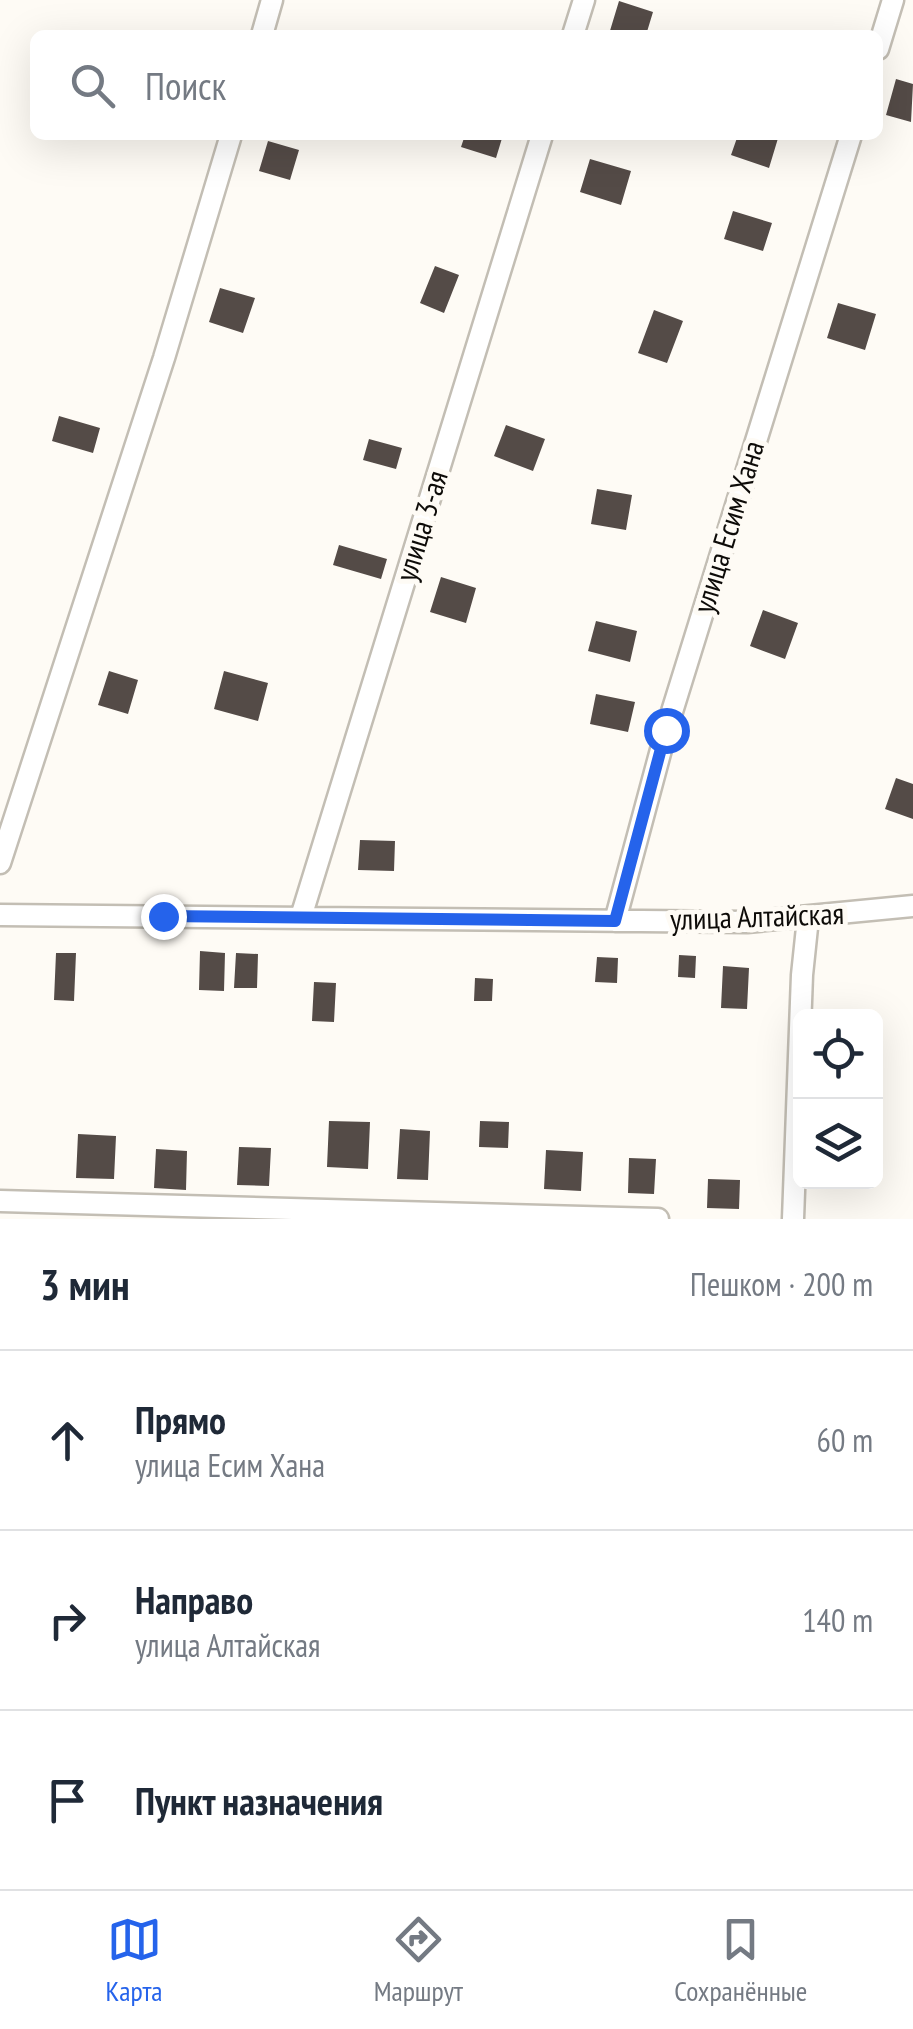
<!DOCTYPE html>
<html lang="ru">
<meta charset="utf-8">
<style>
body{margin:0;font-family:"PT Sans Narrow",sans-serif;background:#f2f2f3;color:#1f2937}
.controls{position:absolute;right:30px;bottom:30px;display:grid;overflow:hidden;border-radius:15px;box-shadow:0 10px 40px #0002}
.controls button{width:90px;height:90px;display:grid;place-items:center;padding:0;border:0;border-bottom:2px solid #e0e1e3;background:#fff;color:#1f2937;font:50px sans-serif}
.stop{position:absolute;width:30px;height:30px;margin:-22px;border:8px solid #2563eb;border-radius:50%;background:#fff}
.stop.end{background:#2563eb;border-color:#fff;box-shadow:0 2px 10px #0008}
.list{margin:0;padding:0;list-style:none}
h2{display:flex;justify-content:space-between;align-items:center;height:130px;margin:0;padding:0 40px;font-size:42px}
h2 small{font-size:32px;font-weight:400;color:#747a83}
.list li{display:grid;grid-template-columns:65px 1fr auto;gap:30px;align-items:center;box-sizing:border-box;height:180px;padding:0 40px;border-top:2px solid #e0e1e3}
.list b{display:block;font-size:38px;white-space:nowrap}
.list p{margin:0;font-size:32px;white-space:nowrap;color:#747a83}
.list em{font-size:32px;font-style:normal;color:#747a83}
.icon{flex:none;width:55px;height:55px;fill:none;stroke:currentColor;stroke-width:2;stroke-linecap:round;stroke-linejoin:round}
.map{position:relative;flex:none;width:913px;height:1219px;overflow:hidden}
.search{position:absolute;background:#fff;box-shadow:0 10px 40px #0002;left:30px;right:30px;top:30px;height:110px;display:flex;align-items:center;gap:25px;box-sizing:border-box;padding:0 35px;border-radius:15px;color:#747a83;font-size:38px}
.sheet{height:670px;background:#fff}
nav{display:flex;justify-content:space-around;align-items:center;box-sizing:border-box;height:140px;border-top:2px solid #e0e1e3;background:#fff;font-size:28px;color:#747a83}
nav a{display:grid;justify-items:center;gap:5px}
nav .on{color:#2563eb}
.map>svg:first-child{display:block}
.building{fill:#544b47}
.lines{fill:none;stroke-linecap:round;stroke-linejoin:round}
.minor-casing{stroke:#c3beb4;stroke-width:25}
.minor{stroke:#fff;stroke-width:20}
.route{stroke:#2563eb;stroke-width:12}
.labels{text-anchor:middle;stroke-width:10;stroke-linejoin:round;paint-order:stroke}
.street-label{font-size:30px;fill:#0d0b08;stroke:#fefbf5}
</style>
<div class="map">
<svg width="913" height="1219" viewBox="0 0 913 1219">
<rect width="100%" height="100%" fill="#fefbf5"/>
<path class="building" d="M619,1l34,11 -7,23 -37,-1z
M896,79l17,5 -2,38 -25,-7z
M465,135h38l-7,23 -35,-11z
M738,135h41l-10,33 -38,-13z
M268,141l31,9 -9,30 -31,-9z
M590,159l41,12 -10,34 -41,-13z
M733,211l39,12 -9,28 -39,-12z
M435,266l24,9 -15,38 -24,-10z
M220,288l35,10 -12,35 -34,-11z
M838,303l38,11 -11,36 -38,-12z
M654,310l29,11 -16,42 -29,-10z
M59,416l41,12 -7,25 -41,-12z
M506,425l39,14 -12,32 -39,-15z
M369,439l33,9 -6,21 -33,-9z
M597,489l35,6 -6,35 -35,-6z
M339,545l48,14 -6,20 -48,-14z
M441,577l35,11 -10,35 -36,-11z
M763,610l35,13 -13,36 -35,-13z
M596,621l41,10 -7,31 -42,-11z
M109,671l29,9 -10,34 -30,-9z
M224,671l44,12 -10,38 -44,-12z
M596,694l39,8 -7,30 -38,-8z
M896,778l17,6v35l-28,-10z
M360,840l35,1 -1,30 -36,-1z
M200,951l25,2 -1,38 -25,-1z
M56,953h20l-2,48 -20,-1z
M236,953l22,1 -1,34h-23z
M679,955l17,1 -1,22 -17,-1z
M597,957l21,1 -1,25 -22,-1z
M723,966l26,2 -2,41 -26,-1z
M475,978l18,1 -1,22h-18z
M314,982l22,1 -2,39 -22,-1z
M329,1121l41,1 -2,47 -41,-2z
M480,1121l29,1 -1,26 -29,-1z
M400,1129l30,2 -2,49 -31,-1z
M78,1134l38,2 -2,43 -38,-1z
M239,1147l32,1 -2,38 -32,-1z
M156,1149l31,2 -1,39 -32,-2z
M546,1150l37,2 -2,39 -37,-2z
M629,1158l27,1 -2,35 -26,-1z
M708,1179l32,1 -1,29 -32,-1z"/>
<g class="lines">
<g class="minor-casing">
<path id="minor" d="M262,35l10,-35
M573,35l11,-35
M878,49l15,-49
M0,863l164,-505 67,-223
M0,915l747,7 166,-16
M301,917l241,-782
M615,921l51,-190 185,-596
M0,1201l658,18
M793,1219l9,-244 6,-57"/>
</g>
<use href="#minor" class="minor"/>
</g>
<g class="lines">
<path class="route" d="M163,916l452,5 51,-191"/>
</g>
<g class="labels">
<g class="street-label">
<text transform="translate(422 526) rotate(-73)" y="10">улица 3-ая</text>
<text transform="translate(729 527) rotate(-73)" y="10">улица Есим Хана</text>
<text transform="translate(757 917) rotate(-2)" y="10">улица Алтайская</text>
</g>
</g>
</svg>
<div class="controls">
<button><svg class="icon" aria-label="locate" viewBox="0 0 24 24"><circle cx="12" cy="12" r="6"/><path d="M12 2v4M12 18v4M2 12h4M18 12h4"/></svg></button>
<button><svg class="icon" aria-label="layers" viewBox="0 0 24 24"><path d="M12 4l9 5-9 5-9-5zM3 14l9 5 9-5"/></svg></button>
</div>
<div class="stop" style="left:666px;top:730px"></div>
<div class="stop end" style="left:163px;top:916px"></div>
<div class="search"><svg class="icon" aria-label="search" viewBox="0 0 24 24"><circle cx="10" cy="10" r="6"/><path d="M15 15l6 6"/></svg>Поиск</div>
</div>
<section class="sheet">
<h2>3 мин<small>Пешком · 200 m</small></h2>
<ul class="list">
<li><svg class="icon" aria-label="ahead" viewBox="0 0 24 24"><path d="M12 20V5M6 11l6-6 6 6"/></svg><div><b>Прямо</b><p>улица Есим Хана</p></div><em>60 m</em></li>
<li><svg class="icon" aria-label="right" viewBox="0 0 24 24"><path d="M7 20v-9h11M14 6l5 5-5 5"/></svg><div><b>Направо</b><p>улица Алтайская</p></div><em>140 m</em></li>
<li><svg class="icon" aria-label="arrive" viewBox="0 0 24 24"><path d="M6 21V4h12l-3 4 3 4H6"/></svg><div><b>Пункт назначения</b></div></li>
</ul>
</section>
<nav>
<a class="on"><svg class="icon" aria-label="map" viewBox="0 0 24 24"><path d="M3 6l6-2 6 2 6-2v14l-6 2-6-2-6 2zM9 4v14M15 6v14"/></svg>Карта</a>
<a><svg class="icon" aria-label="directions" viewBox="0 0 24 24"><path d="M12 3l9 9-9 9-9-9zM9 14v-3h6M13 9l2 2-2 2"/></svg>Маршрут</a>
<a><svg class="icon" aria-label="saved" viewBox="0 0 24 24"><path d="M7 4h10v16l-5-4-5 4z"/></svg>Сохранённые</a>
</nav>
